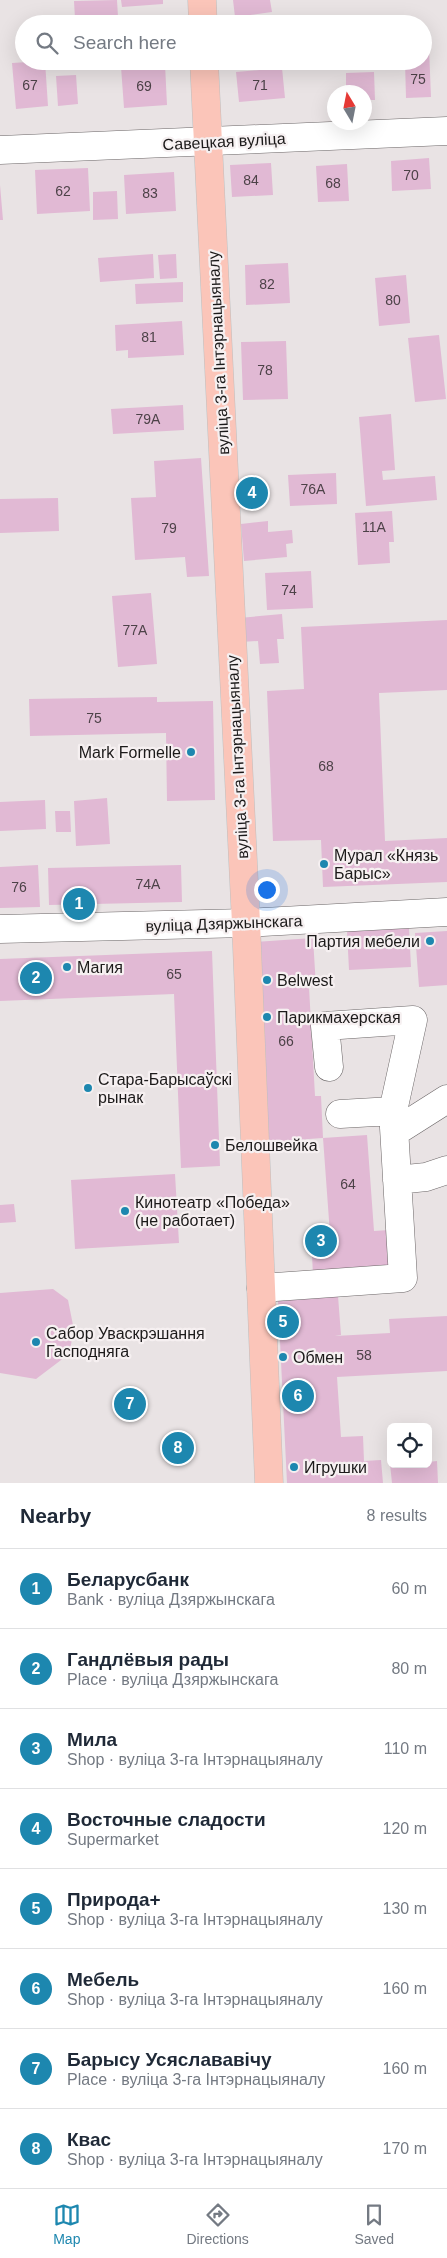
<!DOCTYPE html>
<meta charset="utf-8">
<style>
body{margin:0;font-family:Arial,sans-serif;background:#f2f2f3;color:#1f2937}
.controls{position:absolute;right:15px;bottom:15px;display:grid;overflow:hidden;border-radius:8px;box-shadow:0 5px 20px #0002}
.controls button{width:45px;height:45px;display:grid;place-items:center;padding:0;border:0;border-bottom:1px solid #e0e1e3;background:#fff;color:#1f2937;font:25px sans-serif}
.compass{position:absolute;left:327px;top:85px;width:45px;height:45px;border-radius:50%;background:#fff;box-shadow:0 5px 20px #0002;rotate:350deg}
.you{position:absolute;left:266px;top:889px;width:18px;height:18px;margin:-12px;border:4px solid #fff;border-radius:50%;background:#1a73e8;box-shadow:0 0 0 8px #1a73e833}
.badge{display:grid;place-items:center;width:32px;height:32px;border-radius:50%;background:#1d87af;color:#fff;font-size:16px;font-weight:700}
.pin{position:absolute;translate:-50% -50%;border:2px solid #fff;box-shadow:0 1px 5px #0006}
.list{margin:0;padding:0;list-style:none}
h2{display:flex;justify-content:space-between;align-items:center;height:65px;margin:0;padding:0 20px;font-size:21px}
h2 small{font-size:16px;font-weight:400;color:#747a83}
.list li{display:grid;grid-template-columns:32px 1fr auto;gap:15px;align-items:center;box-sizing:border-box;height:80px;padding:0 20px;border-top:1px solid #e0e1e3}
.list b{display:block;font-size:19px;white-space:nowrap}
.list p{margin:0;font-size:16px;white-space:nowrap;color:#747a83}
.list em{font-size:16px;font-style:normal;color:#747a83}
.icon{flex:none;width:28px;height:28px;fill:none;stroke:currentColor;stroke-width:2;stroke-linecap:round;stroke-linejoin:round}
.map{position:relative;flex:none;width:447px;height:1483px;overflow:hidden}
.search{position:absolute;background:#fff;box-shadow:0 5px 20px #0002;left:15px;right:15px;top:15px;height:55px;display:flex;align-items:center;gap:12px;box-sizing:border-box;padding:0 18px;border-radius:28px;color:#747a83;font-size:19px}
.sheet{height:705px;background:#fff}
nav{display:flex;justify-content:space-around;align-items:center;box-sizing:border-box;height:70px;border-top:1px solid #e0e1e3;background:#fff;font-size:14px;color:#747a83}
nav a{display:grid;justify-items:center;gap:2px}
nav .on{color:#1d87af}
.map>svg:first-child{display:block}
.building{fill:#e1b9d4}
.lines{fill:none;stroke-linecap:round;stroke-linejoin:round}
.minor-casing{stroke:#6b6667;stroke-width:29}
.major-casing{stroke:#bfbfbf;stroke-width:29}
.minor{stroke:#fff;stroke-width:28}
.major{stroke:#fbc5b9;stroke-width:28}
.poi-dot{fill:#1d87af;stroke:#f6f0f1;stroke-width:2}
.labels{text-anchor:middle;stroke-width:4.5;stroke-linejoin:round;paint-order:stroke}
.number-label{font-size:14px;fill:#4d4248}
.street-label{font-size:16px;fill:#1c1a1a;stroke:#f6f0f1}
.poi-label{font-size:16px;fill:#1c1a1a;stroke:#f6f0f1;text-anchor:start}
</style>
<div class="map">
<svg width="447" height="1483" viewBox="0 0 447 1483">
<rect width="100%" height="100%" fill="#e9e3e4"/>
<path class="building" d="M117,0l1,17 -43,2 -1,-18z
M121,0h42v4l-41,3z
M233,0h37l2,12 -37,5z
M423,48h6l2,49 -25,1 -1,-37h18z
M45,61l3,45 -32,3 -4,-46z
M165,64l2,41 -43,3 -3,-41z
M282,68l3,30 -46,4 -3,-30z
M374,72l1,28h-11v-8h-18v-19z
M76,75l2,29 -20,2 -2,-30z
M429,158l2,31 -39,2 -1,-30z
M271,163l2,32 -41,2 -2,-32z
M347,164l2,37 -31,1 -2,-36z
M88,168l2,43 -53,3 -2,-44z
M174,172l2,39 -50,3 -2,-39z
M0,185l3,35h-3z
M117,191l1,28 -25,1v-28z
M153,254l1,24 -54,4 -2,-24z
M176,254l1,24 -17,1 -2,-24z
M288,263l2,40 -44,2 -1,-40z
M406,275l4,48 -31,3 -4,-48z
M183,282v20l-47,2 -1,-20z
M182,321l2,34 -56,3v-8l-12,1 -1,-26z
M439,335l7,64 -31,3 -7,-64z
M286,341l2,58 -45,1 -2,-58z
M183,405l1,25 -71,4 -2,-25z
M391,414l4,56 -13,1 1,9 52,-4 2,24 -71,6 -7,-89z
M201,458l8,118 -22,1 -2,-20 -50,3 -4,-62 25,-1 -2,-36z
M336,473l1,31 -47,2 -2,-31z
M58,498l1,33 -59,2v-34z
M392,511l2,31h-5l1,21 -32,2 -3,-52z
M268,521v11l24,-2 1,13 -7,1 1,13 -43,4 -3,-37z
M311,571l2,37 -46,2 -2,-37z
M151,593l6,71 -39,3 -6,-71z
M282,614l2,25h-7l2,24 -19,1 -2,-23 -17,1 -2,-24z
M447,620v70l-68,3 6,148 62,-3v44l-124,5 -2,-47 -48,1 -6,-150 37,-2 -3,-62z
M157,697v5l56,-1 2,99 -48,1 -1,-68 -136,3 -1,-37z
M107,798l3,46 -34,2 -2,-45z
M45,800l1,29 -46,2v-29z
M55,811h15l1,21h-15z
M38,865l2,42 -40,1v-41z
M181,865l1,37 -133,3 -1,-37z
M409,928l2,39 -62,3 -2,-39z
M447,931v54l-28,2 -4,-54z
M313,938l3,49h-7l6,109h6l2,42 -57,4 -11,-200z
M212,951l8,215 -39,2 -7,-174 -174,7v-42z
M367,1135l7,96 15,-1 3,39 -79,6 -2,-40 19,-1 -7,-96z
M175,1174l4,69 -104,6 -4,-69z
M14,1204l2,18 -16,1v-18z
M53,1289l15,11 6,30 -5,24 -33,25 -36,-6v-80z
M338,1296l3,39 -6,1 55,-3 -1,-14 58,-3v55l-110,6 4,60 22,-1 1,25 17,-1 2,23h-96l-9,-182z
M437,1461l1,22h-46l-2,-19h38v-2z"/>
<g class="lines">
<g class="minor-casing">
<path id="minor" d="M0,150l447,-19
M0,929l246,-6 201,-11
M329,1067l-4,-41 88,-6 -20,91
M395,1132l52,-33
M397,1180l29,-3 21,-7
M261,1288l142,-10 -10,-167 -53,3"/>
</g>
<g class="major-casing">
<path id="major" d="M202,0l1,24
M204,61l42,862 23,560"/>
</g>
<use href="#minor" class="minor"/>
<use href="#major" class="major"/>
</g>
<g class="poi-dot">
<circle cx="191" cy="752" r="5"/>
<circle cx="324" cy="864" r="5"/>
<circle cx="430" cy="941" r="5"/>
<circle cx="67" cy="967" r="5"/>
<circle cx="267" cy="980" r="5"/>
<circle cx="267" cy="1017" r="5"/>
<circle cx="88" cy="1088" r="5"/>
<circle cx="215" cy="1145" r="5"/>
<circle cx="125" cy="1211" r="5"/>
<circle cx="36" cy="1342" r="5"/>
<circle cx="283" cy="1357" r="5"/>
<circle cx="294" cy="1467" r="5"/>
</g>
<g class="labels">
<g class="number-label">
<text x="418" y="84">75</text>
<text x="30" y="90">67</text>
<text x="260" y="90">71</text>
<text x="144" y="91">69</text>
<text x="411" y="180">70</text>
<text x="251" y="185">84</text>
<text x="333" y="188">68</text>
<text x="63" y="196">62</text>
<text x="150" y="198">83</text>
<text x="267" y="289">82</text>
<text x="393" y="305">80</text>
<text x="149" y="342">81</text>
<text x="265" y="375">78</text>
<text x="148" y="424">79А</text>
<text x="313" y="494">76А</text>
<text x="374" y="532">11А</text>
<text x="169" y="533">79</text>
<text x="289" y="595">74</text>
<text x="135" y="635">77А</text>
<text x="94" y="723">75</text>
<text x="326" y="771">68</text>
<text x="148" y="889">74А</text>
<text x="19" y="892">76</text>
<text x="174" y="979">65</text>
<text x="286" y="1046">66</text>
<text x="348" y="1189">64</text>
<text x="364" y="1360">58</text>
</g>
<g class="street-label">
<text transform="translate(224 141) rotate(-3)" y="6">Савецкая вуліца</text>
<text transform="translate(218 353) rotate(-93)" y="6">вуліца 3-га Інтэрнацыяналу</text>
<text transform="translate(237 757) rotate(-93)" y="6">вуліца 3-га Інтэрнацыяналу</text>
<text transform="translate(224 923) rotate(-2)" y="6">вуліца Дзяржынскага</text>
</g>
<g class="poi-label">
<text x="181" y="758" text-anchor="end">Mark Formelle</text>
<text x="334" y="861">Мурал «Князь<tspan x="334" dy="18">Барыс»</tspan></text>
<text x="420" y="947" text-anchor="end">Партия мебели</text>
<text x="77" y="973">Магия</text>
<text x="277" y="986">Belwest</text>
<text x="277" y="1023">Парикмахерская</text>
<text x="98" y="1085">Стара-Барысаўскі<tspan x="98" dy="18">рынак</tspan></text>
<text x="225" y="1151">Белошвейка</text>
<text x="135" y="1208">Кинотеатр «Победа»<tspan x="135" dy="18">(не работает)</tspan></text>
<text x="46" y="1339">Сабор Уваскрэшання<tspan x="46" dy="18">Гасподняга</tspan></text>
<text x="293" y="1363">Обмен</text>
<text x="304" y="1473">Игрушки</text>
</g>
</g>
</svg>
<div class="controls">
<button><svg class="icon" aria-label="locate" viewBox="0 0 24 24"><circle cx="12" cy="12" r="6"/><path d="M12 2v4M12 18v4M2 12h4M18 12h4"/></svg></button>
</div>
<svg class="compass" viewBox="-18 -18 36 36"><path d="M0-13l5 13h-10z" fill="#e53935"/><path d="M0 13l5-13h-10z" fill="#747a83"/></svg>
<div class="you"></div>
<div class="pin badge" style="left:79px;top:904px">1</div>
<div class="pin badge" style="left:36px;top:978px">2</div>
<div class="pin badge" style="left:321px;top:1241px">3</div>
<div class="pin badge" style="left:252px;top:493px">4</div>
<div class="pin badge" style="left:283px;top:1322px">5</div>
<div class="pin badge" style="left:298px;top:1396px">6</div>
<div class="pin badge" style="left:130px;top:1404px">7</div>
<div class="pin badge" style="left:178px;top:1448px">8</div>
<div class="search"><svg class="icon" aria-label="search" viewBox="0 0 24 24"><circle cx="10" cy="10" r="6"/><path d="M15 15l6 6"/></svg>Search here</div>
</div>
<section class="sheet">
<h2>Nearby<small>8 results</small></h2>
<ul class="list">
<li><span class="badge">1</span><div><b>Беларусбанк</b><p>Bank · вуліца Дзяржынскага</p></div><em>60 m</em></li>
<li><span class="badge">2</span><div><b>Гандлёвыя рады</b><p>Place · вуліца Дзяржынскага</p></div><em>80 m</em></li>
<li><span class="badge">3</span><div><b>Мила</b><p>Shop · вуліца 3-га Інтэрнацыяналу</p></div><em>110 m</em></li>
<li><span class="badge">4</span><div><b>Восточные сладости</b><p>Supermarket</p></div><em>120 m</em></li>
<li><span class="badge">5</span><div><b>Природа+</b><p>Shop · вуліца 3-га Інтэрнацыяналу</p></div><em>130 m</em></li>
<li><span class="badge">6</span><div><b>Мебель</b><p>Shop · вуліца 3-га Інтэрнацыяналу</p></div><em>160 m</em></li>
<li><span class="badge">7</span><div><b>Барысу Усяслававічу</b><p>Place · вуліца 3-га Інтэрнацыяналу</p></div><em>160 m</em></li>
<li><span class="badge">8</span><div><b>Квас</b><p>Shop · вуліца 3-га Інтэрнацыяналу</p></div><em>170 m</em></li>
</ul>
</section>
<nav>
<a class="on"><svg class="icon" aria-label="map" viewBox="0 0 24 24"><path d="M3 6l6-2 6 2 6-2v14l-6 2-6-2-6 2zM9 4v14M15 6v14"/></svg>Map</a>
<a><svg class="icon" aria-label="directions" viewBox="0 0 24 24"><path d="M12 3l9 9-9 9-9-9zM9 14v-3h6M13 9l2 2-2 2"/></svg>Directions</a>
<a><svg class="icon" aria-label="saved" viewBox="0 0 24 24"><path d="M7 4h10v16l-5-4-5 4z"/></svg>Saved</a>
</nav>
